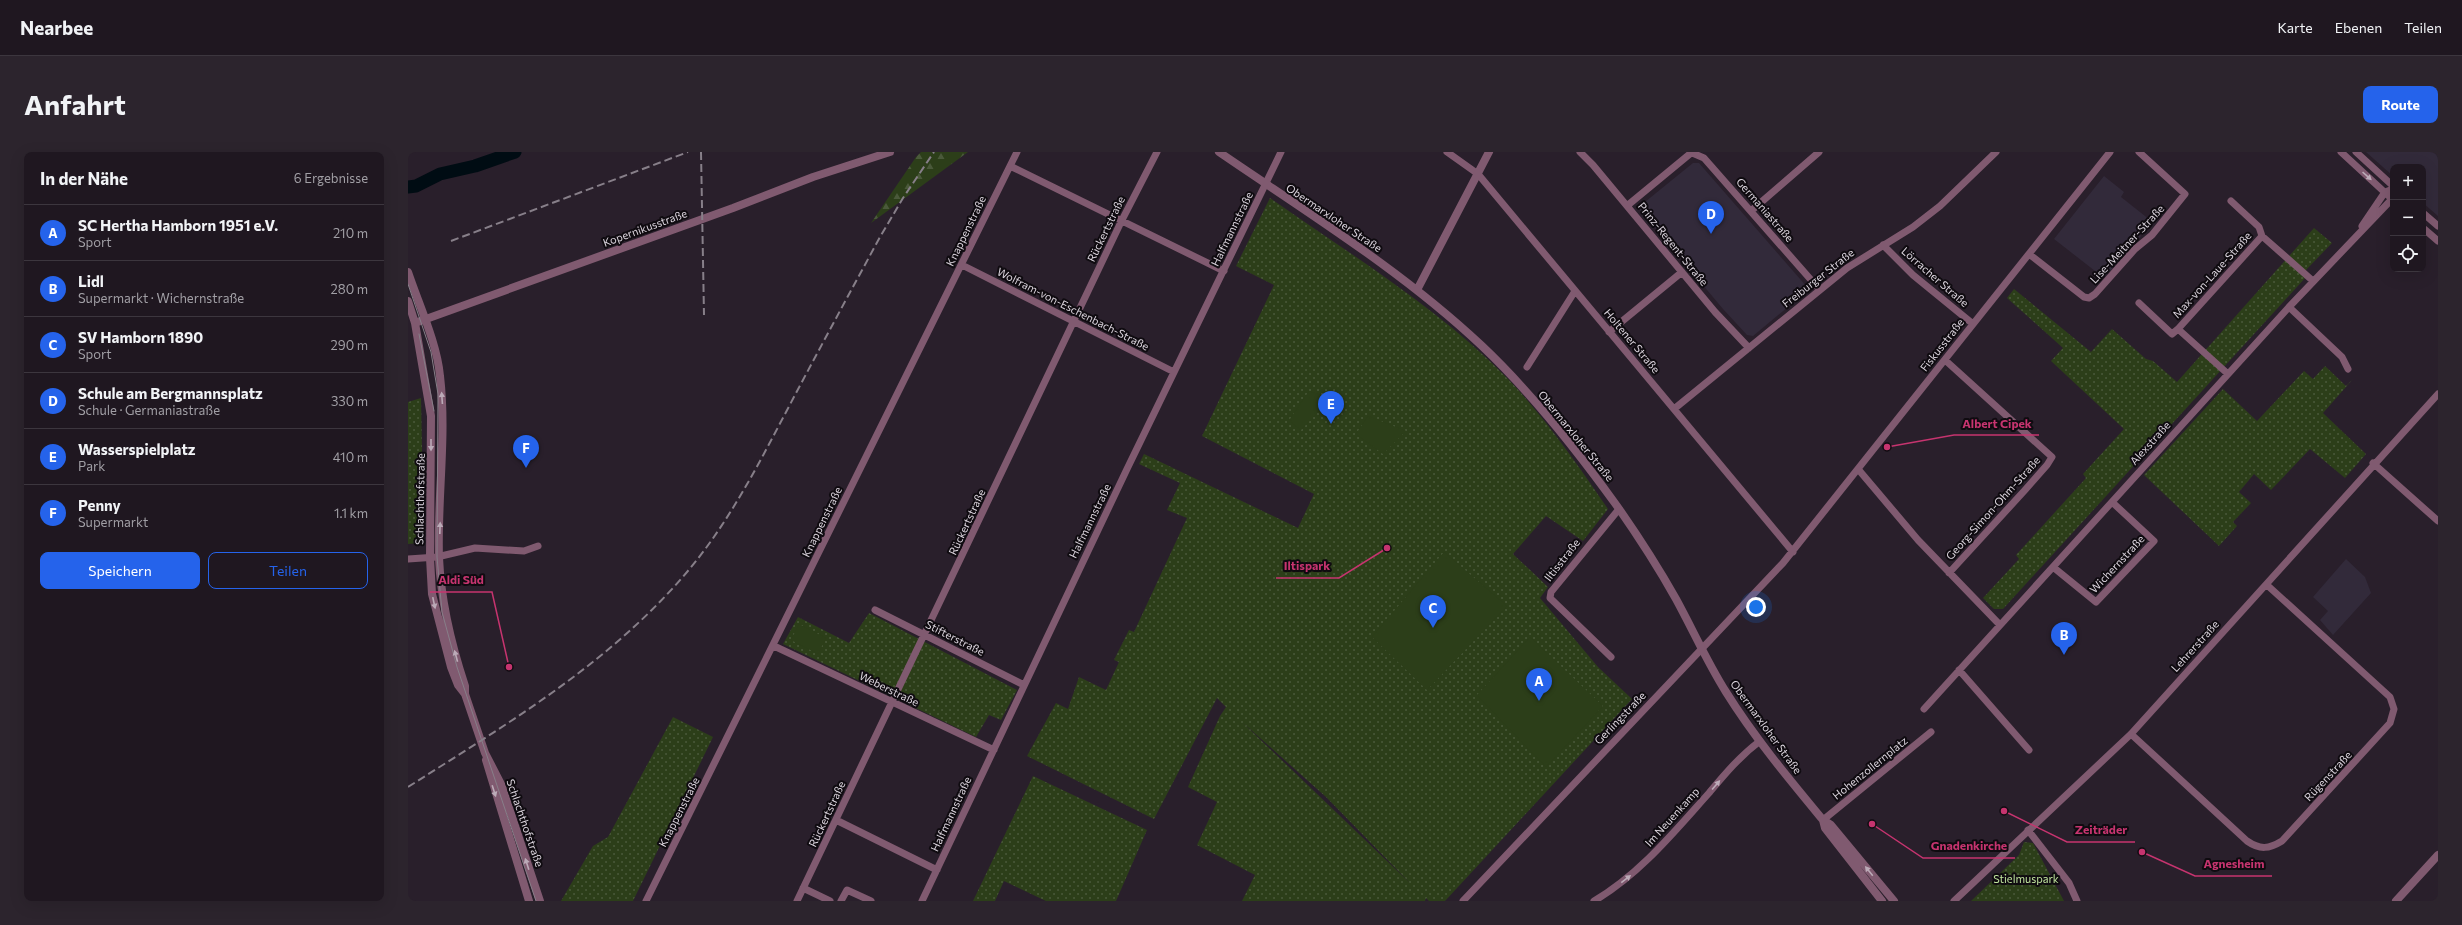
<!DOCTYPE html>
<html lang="de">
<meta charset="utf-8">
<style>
body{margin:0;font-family:Commissioner,sans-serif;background:#2c242d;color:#f1f3f6}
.controls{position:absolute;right:12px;top:12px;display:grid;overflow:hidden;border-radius:8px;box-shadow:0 4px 16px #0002}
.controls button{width:36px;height:36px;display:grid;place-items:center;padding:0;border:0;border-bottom:1px solid #3c363e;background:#1f1720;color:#f1f3f6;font:20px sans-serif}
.you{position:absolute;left:1348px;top:455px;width:14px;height:14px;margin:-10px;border:3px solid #fff;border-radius:50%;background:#1a73e8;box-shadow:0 0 0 6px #1a73e833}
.badge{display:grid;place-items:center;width:26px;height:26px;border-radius:50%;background:#2563eb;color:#fff;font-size:13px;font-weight:700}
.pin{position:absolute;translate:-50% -33px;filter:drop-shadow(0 1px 2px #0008)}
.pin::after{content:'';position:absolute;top:21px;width:14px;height:12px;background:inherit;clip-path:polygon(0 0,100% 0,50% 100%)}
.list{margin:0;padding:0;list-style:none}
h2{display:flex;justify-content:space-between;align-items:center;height:52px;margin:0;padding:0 16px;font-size:17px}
h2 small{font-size:13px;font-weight:400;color:#a19fa5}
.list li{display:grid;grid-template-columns:26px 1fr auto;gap:12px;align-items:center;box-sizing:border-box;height:56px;padding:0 16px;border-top:1px solid #3c363e}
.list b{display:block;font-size:15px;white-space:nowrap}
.list p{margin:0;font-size:13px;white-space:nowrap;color:#a19fa5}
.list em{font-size:13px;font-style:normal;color:#a19fa5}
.actions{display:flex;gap:8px;padding:12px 16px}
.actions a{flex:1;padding:9px 0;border:1px solid #2563eb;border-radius:8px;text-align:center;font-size:14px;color:#2563eb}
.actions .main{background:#2563eb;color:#fff}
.icon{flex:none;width:22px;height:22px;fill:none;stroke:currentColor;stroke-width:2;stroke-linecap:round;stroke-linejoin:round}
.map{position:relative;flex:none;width:2030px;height:749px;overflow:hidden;border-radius:8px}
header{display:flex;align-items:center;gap:24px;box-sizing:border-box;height:56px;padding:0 20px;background:#1f1720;border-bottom:1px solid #3c363e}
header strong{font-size:19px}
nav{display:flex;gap:22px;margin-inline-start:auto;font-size:14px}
.intro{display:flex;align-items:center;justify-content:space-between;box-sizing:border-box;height:96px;padding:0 24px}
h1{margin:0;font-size:28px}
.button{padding:10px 18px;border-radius:8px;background:#2563eb;color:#fff;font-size:14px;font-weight:700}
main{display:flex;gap:24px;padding:0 24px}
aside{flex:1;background:#1f1720;border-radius:8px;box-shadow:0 4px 16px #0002}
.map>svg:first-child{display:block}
.education{fill:#322a3a}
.green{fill:url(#green-dots);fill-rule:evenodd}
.forest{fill:url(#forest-firs)}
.pitch{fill:#2c3e19}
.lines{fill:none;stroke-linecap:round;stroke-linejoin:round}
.river{stroke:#000c13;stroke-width:13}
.minor{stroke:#805a70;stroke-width:7}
.tertiary{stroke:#805a70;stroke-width:8}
.tram{stroke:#877f89;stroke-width:1}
.rail{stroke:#877f89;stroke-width:2;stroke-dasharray:8 4;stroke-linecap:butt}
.oneway{fill:#bcabb8}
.labels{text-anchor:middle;stroke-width:4;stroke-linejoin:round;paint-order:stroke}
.street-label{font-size:11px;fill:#ddd6df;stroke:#0f0b10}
.park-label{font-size:11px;fill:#c0e59e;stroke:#0f0b10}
.leader{fill:none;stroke:#c6346f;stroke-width:1.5}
.callout-dot{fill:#c6346f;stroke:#0f0b10;stroke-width:1.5}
.callout-label{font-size:12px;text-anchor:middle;font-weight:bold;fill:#c6346f;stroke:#0f0b10;stroke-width:4;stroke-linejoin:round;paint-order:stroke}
</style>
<header>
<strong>Nearbee</strong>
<nav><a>Karte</a><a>Ebenen</a><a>Teilen</a></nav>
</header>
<div class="intro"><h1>Anfahrt</h1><a class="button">Route</a></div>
<main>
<aside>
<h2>In der Nähe<small>6 Ergebnisse</small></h2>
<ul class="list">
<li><span class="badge">A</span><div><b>SC Hertha Hamborn 1951 e.V.</b><p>Sport</p></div><em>210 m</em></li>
<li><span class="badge">B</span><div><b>Lidl</b><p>Supermarkt · Wichernstraße</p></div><em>280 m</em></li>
<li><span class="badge">C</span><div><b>SV Hamborn 1890</b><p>Sport</p></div><em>290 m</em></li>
<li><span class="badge">D</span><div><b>Schule am Bergmannsplatz</b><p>Schule · Germaniastraße</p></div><em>330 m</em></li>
<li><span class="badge">E</span><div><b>Wasserspielplatz</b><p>Park</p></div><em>410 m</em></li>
<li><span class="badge">F</span><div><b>Penny</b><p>Supermarkt</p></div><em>1.1 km</em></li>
</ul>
<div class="actions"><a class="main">Speichern</a><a>Teilen</a></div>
</aside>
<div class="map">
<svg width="2030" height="749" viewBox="0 0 2030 749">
<defs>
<pattern id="green-dots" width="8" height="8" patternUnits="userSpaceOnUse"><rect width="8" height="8" fill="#2c3e19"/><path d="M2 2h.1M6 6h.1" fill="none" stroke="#4a593a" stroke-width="1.8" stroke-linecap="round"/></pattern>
<pattern id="forest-firs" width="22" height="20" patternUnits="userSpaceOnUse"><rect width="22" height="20" fill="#2c3e19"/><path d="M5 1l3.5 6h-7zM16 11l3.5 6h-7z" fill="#4a593a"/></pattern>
</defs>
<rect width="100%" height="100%" fill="#291f2b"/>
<path class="education" d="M1958,0h72v64l-15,-13v-36h-30v9z
M1285,11h6l108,124 -1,5 -53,44 -6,-1 -24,-26 -83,-99v-4z
M1696,24l20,16 -3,5 29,23 -11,14 2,2 -37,42 -50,-39z
M1938,407l19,18 6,16 -38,42 -13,-15 8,-9 -15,-14z"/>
<path class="green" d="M862,46c81,57 169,110 238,181 38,40 69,85 100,130l-25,32 -37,-25 -33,38 35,33 -8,11 58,69 34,32 -187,202h-16l-3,-3 -1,3h-183l13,-26 -58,-30 20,-43 -29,-15 32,-71 6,-9 -9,-9 -63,121 -127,-63 29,-53 12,6 11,-32 27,13 13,-28 -5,-2 15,-30 5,2 53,-114 -20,-8 13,-27 -41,-19 5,-10 154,74 16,-34 -112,-58 72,-151 -38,-19zM834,570l84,75 84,86z
M1906,76l18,15 -26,27v7l-303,332h-9l-11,-11 36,-39 -3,-4 70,-77 -3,-4 41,-45 -73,-68 12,-13 -56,-50 7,-9 77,63 21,-23 34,30 7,2 24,21z
M1917,214l21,20 7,-7 -30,34 43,41 -21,24 -35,-29 -39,41 -17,-16 -15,18 12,11 -18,19 4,4 -18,20 -75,-71 79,-86 34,32 47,-50 9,8z
M13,246l1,52 -3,93 -11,1v-142z
M461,461l148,77 -16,30 -12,-5 -13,22 -193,-93 15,-27 51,26z
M265,565l40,20 -80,164h-72l32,-55 15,-9z
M625,624l114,54 -31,71h-70l-42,-20 -9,20h-22z
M1616,690l9,1 31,58h-93l48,-46z"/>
<path class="forest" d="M513,0h47l-97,71 45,-66z"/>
<path class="pitch" d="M901,239l17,6 -9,16 -16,17 -8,-6 -3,-5z
M960,264l38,15 -23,23 -27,-20z
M1036,400l63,54 -80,84 -55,-53z
M391,472l27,14 -8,16 -27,-14z
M1122,485l73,69 -57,61 -69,-72z"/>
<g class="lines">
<path class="river" d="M0,35l8,-1 24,-12 35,-8 40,-14"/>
<path class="minor" d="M1039,0l31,22 315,378
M1172,0l13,13 122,147 34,36
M1282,0l14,6 115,131
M1933,0l52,48
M1948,0l37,34
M602,14l214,105
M1823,49l28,26 3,9
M1220,53l63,-52
M1343,59l68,-59
M2015,61l15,13
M1954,74l23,-34 8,-3
M2015,76l15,13
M1475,93l30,30 60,49
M1621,102l55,43 5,1 6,-4 40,-45 17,-14 33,-41 -46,-42
M554,113l212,107
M1731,151l33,31 6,-5
M1881,155l53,50 6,12
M1201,180l73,-60
M1537,208l107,97 -5,8 -22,25 -76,83
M1119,215l48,-76
M1820,222l-50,-45 84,-93 51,45
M1266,257l173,-141 66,-41 27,-21 56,-54
M1965,311l65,58
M1450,317l60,71 82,85
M0,407l29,-2 38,-9 49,3 14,-5
M1645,415l43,35 58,-61 -42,-39
M467,458l149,75
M366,494l220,104
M1203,505l-61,-59 1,-6 68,-83
M1551,518l70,80
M1516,557l365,-402 103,-108 1,-4
M1723,582l116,107c13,9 22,8 35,0l108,-118 4,-14 -4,-12 -123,-112
M428,668l101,50
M1415,668l108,-88
M1620,678l41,53 8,18
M395,736l27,13
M238,749l371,-749
M389,749l324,-679 36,-70
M433,749l6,-11 24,11
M514,749l205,-432 154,-317
M1055,749l320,-338 327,-411
M1186,749c46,-27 80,-69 115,-108 16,-19 31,-37 51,-52
M1546,749l177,-167 307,-340"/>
<path class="tertiary" d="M811,0c89,61 182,118 262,193 51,48 95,104 136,161 21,30 41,61 59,93 17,31 31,63 50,93 28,45 63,87 97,128l8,5 63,76
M0,120c11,33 29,71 32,104 7,61 -3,122 -1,182 2,44 12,86 26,128v8l20,59 16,31 39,117
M1009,138l72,-138
M0,149l7,22 16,93 -1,142 2,36 19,73 7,18 7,9
M7,171l318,-115 80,-31 77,-25
M78,608l43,141
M1415,668l2,8 57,73
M1988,749l42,-46"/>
<path class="tram" d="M0,132l23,68 7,42 -1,163 5,55 15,55 79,234
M11,182l15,77"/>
<path class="rail" d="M293,0l3,163
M43,89l237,-89
M0,635c99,-63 202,-124 279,-215 40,-47 69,-103 98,-158 31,-59 63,-118 95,-177l23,-39 31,-46"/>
</g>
<defs><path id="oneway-solid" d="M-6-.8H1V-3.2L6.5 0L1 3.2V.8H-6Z"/></defs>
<g class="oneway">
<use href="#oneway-solid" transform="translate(1959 24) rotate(42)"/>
<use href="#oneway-solid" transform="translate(34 246) rotate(-94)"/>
<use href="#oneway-solid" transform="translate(23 293) rotate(90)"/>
<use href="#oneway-solid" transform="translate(32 376) rotate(-88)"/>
<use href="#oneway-solid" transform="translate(26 451) rotate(78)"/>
<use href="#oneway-solid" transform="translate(48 504) rotate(-105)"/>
<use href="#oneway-solid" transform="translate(1308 633) rotate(-49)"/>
<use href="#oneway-solid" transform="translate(86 639) rotate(72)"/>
<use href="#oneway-solid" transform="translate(119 712) rotate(-108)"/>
<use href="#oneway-solid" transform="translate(1461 719) rotate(-129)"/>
<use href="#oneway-solid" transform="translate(1218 727) rotate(-38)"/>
</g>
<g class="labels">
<g class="street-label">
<text transform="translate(1357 58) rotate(49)" y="4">Germaniastraße</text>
<text transform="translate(926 66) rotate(34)" y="4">Obermarxloher Straße</text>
<text transform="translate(237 76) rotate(-20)" y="4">Kopernikusstraße</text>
<text transform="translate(698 77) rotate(-64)" y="4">Rückertstraße</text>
<text transform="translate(824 77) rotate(-64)" y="4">Halfmannstraße</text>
<text transform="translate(558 79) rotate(-64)" y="4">Knappenstraße</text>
<text transform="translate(1265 92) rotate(51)" y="4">Prinz-Regent-Straße</text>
<text transform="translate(1719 92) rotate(-47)" y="4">Lise-Meitner-Straße</text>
<text transform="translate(1804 123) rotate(-48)" y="4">Max-von-Laue-Straße</text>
<text transform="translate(1527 125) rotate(41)" y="4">Lörracher Straße</text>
<text transform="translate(1410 126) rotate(-38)" y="4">Freiburger Straße</text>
<text transform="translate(665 157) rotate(27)" y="4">Wolfram-von-Eschenbach-Straße</text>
<text transform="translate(1224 189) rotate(50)" y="4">Holtener Straße</text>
<text transform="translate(1534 193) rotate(-52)" y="4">Fiskusstraße</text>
<text transform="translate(1168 284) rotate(51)" y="4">Obermarxloher Straße</text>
<text transform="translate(1742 291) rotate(-48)" y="4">Alexstraße</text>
<text transform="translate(12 347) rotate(-89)" y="4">Schlachthofstraße</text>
<text transform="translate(1585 356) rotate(-48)" y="4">Georg-Simon-Ohm-Straße</text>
<text transform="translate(682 369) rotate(-64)" y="4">Halfmannstraße</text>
<text transform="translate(414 370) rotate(-64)" y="4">Knappenstraße</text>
<text transform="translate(559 370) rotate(-65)" y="4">Rückertstraße</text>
<text transform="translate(1154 408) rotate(-52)" y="4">Iltisstraße</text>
<text transform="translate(1709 412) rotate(-47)" y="4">Wichernstraße</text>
<text transform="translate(547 486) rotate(27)" y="4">Stifterstraße</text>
<text transform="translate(1787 494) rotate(-48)" y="4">Lehrerstraße</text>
<text transform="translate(481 537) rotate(26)" y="4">Weberstraße</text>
<text transform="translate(1212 566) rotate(-46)" y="4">Gerlingstraße</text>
<text transform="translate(1358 575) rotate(54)" y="4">Obermarxloher Straße</text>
<text transform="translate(1462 616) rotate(-39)" y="4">Hohenzollernplatz</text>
<text transform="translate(1920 624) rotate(-47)" y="4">Rügenstraße</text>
<text transform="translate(271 660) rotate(-63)" y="4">Knappenstraße</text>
<text transform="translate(419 662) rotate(-65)" y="4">Rückertstraße</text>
<text transform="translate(543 662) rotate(-65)" y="4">Halfmannstraße</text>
<text transform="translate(1264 665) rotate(-48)" y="4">Im Neuenkamp</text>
<text transform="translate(117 671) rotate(71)" y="4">Schlachthofstraße</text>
</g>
<g class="park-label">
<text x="1618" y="731">Stielmuspark</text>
</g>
</g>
<path class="leader" d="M1479 295L1546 283H1631M979 396L931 426H868M101 515L84 440H22M1596 659L1659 690H1727M1464 672L1515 706H1607M1734 700L1787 724H1864"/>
<g class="callout-dot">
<circle cx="1479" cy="295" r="4"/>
<circle cx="979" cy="396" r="4"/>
<circle cx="101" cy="515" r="4"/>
<circle cx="1596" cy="659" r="4"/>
<circle cx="1464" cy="672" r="4"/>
<circle cx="1734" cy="700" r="4"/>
</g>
<g class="callout-label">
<text x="1589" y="276">Albert Cipek</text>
<text x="899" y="418">Iltispark</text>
<text x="53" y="432">Aldi Süd</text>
<text x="1693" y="682">Zeiträder</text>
<text x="1561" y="698">Gnadenkirche</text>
<text x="1826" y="716">Agnesheim</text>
</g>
</svg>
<div class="controls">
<button>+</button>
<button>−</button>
<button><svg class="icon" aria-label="locate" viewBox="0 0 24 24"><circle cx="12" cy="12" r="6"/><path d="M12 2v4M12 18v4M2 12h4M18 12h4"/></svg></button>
</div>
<div class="you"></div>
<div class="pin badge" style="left:1131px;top:549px">A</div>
<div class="pin badge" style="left:1656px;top:503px">B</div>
<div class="pin badge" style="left:1025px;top:476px">C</div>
<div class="pin badge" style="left:1303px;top:82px">D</div>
<div class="pin badge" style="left:923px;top:272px">E</div>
<div class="pin badge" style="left:118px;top:316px">F</div>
</div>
</main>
